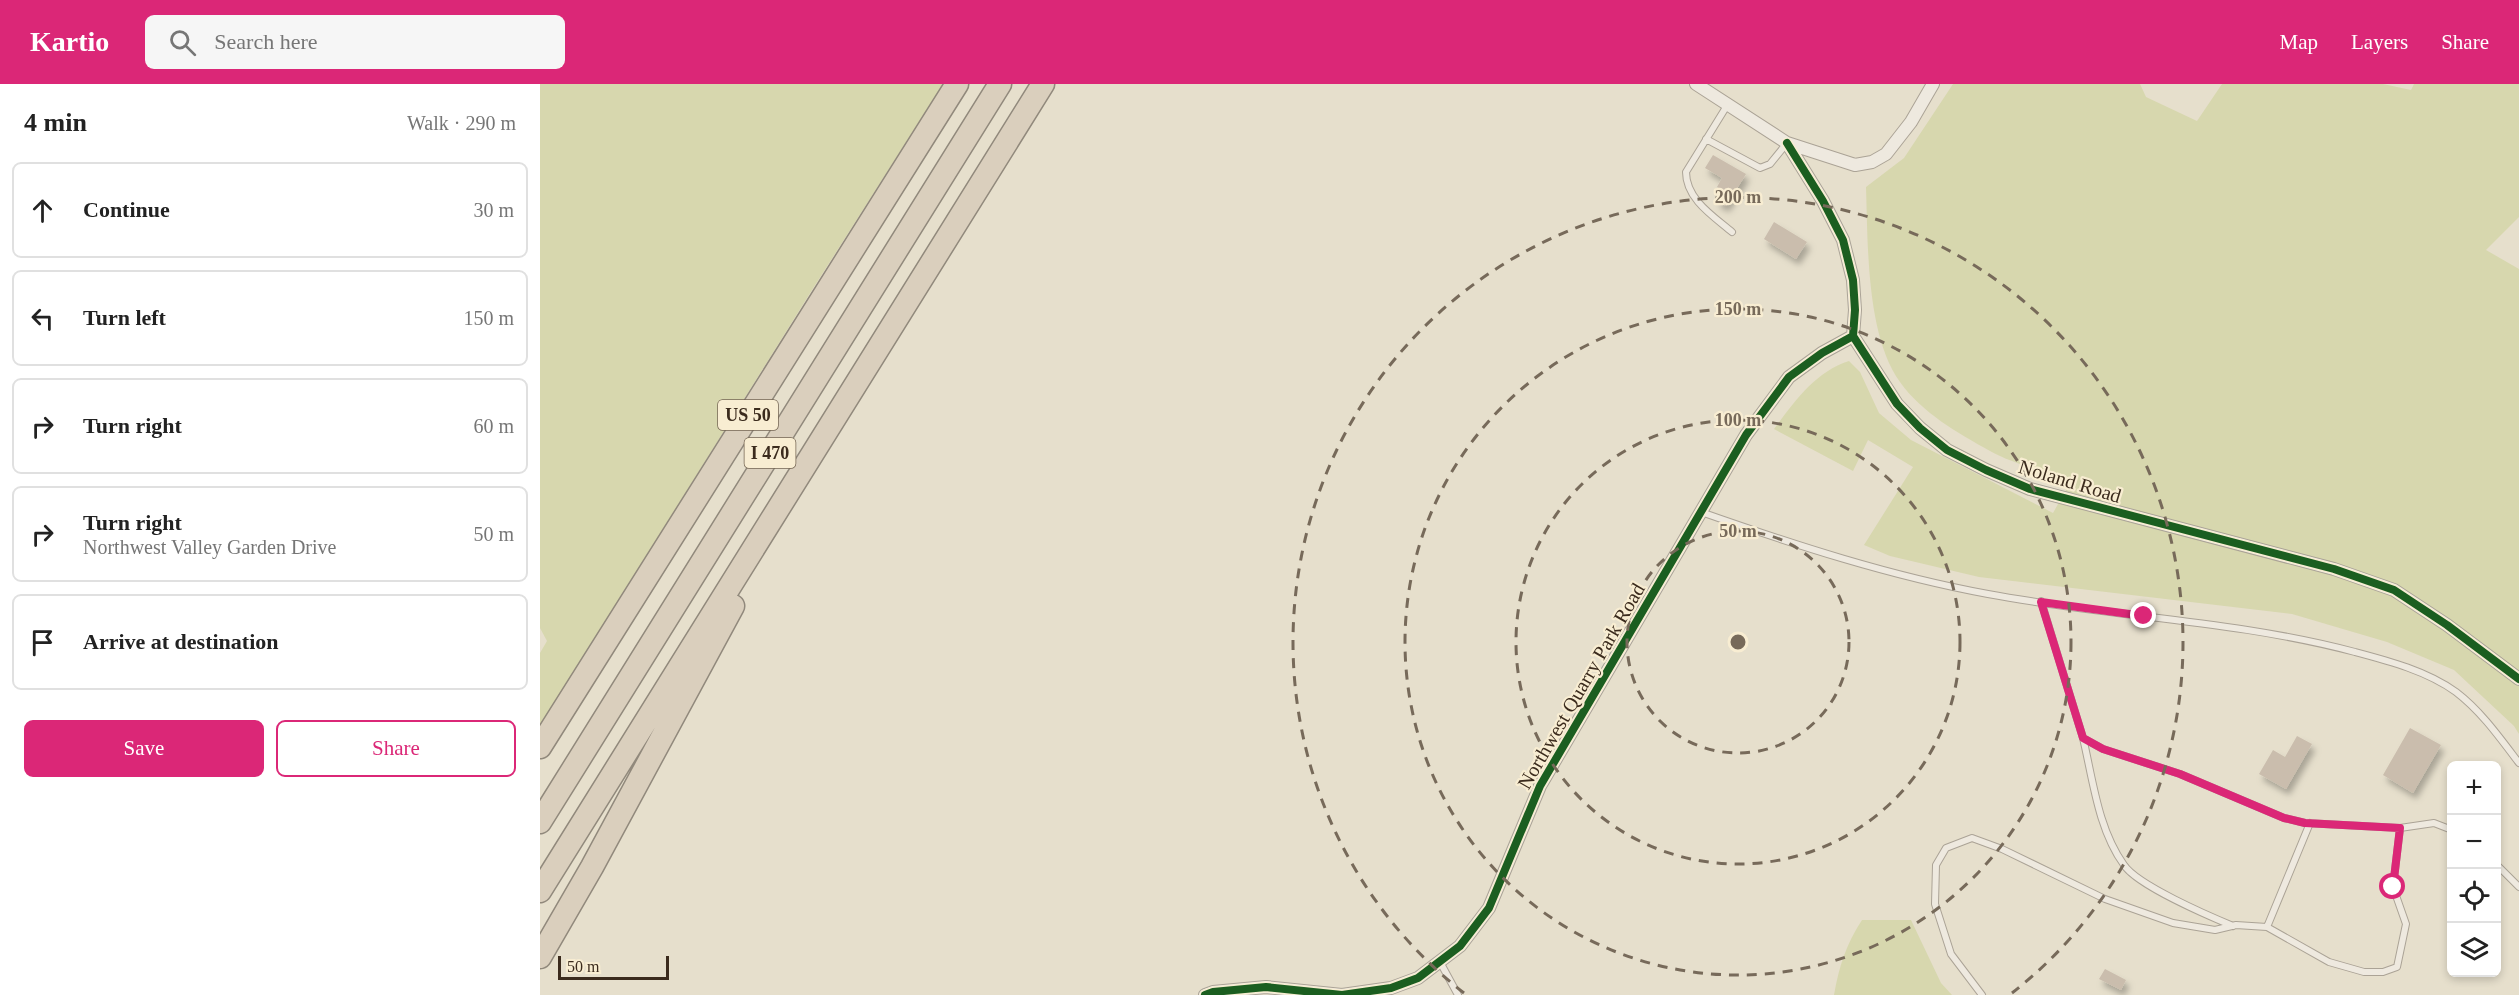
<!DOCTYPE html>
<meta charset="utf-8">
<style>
body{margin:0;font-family:"Times New Roman",serif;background:#f6f6f6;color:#222}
.controls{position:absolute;right:18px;bottom:18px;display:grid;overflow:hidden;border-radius:9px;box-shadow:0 3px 9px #0003}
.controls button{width:54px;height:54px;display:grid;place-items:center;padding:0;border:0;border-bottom:2px solid #e0e0e0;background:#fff;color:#222;font:30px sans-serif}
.scale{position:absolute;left:18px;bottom:15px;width:111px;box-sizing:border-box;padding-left:6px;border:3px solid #3b2b1d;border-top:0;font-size:16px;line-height:21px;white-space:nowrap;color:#3b2b1d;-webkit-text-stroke:4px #f8edd2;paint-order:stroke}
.stop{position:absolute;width:18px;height:18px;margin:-14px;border:4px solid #db2777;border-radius:50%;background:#fff}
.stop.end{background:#db2777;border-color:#fff;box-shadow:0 2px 6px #0008}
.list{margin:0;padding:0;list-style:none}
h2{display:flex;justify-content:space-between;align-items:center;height:78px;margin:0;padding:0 24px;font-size:26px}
h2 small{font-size:20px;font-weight:400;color:#767676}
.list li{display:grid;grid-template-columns:39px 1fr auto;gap:18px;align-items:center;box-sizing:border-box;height:96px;margin:0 12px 12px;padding:0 12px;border:2px solid #e0e0e0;border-radius:9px}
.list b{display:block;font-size:22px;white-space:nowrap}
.list p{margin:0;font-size:20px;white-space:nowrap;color:#767676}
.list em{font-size:20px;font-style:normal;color:#767676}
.actions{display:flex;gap:12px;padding:18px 24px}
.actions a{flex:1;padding:14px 0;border:2px solid #db2777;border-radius:9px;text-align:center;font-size:21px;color:#db2777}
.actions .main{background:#db2777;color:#fff}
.icon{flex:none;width:33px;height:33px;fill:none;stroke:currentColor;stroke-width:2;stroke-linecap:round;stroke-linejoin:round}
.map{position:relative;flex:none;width:1979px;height:911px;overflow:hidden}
header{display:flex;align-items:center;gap:36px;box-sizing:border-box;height:84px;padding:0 30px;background:#db2777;color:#fff}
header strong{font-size:28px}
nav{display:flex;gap:33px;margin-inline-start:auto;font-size:21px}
.search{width:420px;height:54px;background:#f6f6f6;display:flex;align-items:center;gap:15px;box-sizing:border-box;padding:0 21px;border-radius:9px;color:#767676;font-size:22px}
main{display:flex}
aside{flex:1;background:#fff}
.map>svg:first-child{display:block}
.green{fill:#d7d7ae}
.building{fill:#cabdad;filter:url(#shadow)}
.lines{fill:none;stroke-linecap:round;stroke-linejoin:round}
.lane-casing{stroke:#aba396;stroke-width:8}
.street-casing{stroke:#aba396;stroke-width:14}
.highway-casing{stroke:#91897c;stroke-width:25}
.lane{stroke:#eee9df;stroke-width:6}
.street{stroke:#eee9df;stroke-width:12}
.highway{stroke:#dacfbd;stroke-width:22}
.cycleway-casing{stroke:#f8edd2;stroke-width:11}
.cycleway{stroke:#1b5e20;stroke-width:8}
.route{stroke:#db2777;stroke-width:8}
.ring{fill:none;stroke:#776a5a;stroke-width:3;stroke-dasharray:10 8}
.labels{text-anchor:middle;stroke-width:4.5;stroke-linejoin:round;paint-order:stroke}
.shield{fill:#f8edd2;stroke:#746553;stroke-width:1.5}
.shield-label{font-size:18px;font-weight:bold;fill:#3b2b1d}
.street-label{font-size:20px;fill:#3b2b1d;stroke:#f8edd2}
.centre{fill:#776a5a;stroke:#f8edd2;stroke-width:3}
.ring-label{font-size:18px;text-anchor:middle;font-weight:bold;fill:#776a5a;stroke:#f8edd2;stroke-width:4.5;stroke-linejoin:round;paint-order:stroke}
</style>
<header>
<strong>Kartio</strong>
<div class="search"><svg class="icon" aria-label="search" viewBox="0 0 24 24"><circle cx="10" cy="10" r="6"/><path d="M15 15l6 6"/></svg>Search here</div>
<nav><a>Map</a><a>Layers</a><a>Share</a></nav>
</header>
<main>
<aside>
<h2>4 min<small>Walk · 290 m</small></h2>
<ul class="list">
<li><svg class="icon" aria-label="ahead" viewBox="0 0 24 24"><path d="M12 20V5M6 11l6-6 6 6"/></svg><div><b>Continue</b></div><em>30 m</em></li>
<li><svg class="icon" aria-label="left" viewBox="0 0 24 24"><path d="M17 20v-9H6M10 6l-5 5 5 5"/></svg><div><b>Turn left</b></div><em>150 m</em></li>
<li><svg class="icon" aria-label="right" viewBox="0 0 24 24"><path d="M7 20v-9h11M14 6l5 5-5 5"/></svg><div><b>Turn right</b></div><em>60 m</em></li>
<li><svg class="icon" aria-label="right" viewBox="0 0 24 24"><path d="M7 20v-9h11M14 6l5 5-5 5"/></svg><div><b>Turn right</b><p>Northwest Valley Garden Drive</p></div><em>50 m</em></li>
<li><svg class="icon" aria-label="arrive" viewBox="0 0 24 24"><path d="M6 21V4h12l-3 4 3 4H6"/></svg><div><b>Arrive at destination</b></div></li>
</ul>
<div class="actions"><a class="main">Save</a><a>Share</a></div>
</aside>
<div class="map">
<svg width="1979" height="911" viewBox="0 0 1979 911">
<defs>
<filter id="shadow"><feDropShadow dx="3.5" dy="6" stdDeviation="3" flood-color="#0004"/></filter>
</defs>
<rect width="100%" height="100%" fill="#e6dfcc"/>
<path class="green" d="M0,0h403l-131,206 -272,436v-73l7,-12 -7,-13z
M1413,0h187l6,13 51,24 25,-37h161l28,6 3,-6h105v133l-33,33 33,19v465l-5,-8 -60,-56 -67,-28 -95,-28 -313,-37 -89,-21 -26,-11 49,-78 -45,-27 -15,31 -79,-42c21,-28 41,-57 75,-68l11,11 19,41 32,27 142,73 17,-30c-25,-13 -55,-18 -80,-32 -32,-18 -68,-38 -90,-69 -34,-47 -32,-138 -34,-195l38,-29z
M1322,836h49l30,63 11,12h-118c5,-28 12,-51 28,-75z"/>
<path class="building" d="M1173,71l33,19 -20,32 -10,-5 6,-11 -5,-3 5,-9 -17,-10z
M1234,138l33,20 -11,17 -32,-20z
M1870,644l31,17 -28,48 -30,-18z
M1757,652l15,8 -26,45 -27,-15 14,-24 12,7z
M1565,885l21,11 -5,10 -22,-11z"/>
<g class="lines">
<g class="lane-casing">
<path id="lane" d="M1188,20l-42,68c0,27 27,44 46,60
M1166,55l54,29 10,-4 17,-21
M1161,428c94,33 189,64 287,82 122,23 247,26 367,58 34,9 72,19 101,40 25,19 44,46 63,71
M1501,517l42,137 20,11 77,25 104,44 21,5 95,5 34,-5 18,7
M1543,654c10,42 15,91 41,127 13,20 85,51 109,61
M1956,780l23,23
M1727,843l43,-104
M900,878l18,33
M1442,911l-31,-41 -16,-50 1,-39 10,-17 26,-10 30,11 103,50 68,24 42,7 21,-5 31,2 62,35 35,10h19l14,-5 9,-43 -13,-37 7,-59"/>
</g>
<g class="street-casing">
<path id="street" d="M1156,0l91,59 68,22 17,-3 14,-8 25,-32 22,-38
M1247,59l36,58 20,39 10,40 2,30 -2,26 44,68 23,24 27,22 39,20 44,19 304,80 60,21 53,35 72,54
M665,911l8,-3 53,-5 76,8 49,-7 27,-10 42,-32 29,-38 51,-122 206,-351 43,-58 33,-24 31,-17"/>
</g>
<g class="highway-casing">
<path id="highway" d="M0,663l417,-663
M0,738l460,-738
M0,807l503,-807
M0,873l52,-90 141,-261"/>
</g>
<use href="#lane" class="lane"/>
<use href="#street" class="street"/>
<use href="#highway" class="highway"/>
<g class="cycleway-casing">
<path id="cycleway" d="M1247,59l36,58 20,39 10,40 2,30 -2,26 44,68 23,24 27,22 39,20 44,19 304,80 60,21 53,35 72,54
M665,911l8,-3 53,-5 76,8 49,-7 27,-10 42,-32 29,-38 51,-122 206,-351 43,-58 33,-24 31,-17"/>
</g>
<use href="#cycleway" class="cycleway"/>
</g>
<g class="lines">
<path class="route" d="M1604,532l-103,-14 42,136 20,11 77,25 104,44 21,5 95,5 -7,59"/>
</g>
<g class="ring">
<circle cx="1198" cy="558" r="111"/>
<circle cx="1198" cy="558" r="222"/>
<circle cx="1198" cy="558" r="333"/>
<path d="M924 909A445 445 0 1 1 1472 909"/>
</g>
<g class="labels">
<g class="shield">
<rect x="178" y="316" width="60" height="30" rx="4.5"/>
<rect x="204.5" y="354" width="51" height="30" rx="4.5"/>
</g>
<g class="shield-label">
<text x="208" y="337">US 50</text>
<text x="230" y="375">I 470</text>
</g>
<g class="street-label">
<text transform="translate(1530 397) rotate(17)" y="7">Noland Road</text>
<text transform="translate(1041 602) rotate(-60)" y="7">Northwest Quarry Park Road</text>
</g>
</g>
<circle cx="1198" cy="558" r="9" class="centre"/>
<g class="ring-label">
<text x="1198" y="119">200 m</text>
<text x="1198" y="231">150 m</text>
<text x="1198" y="342">100 m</text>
<text x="1198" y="453">50 m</text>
</g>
</svg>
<div class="controls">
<button>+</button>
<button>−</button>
<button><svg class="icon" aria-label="locate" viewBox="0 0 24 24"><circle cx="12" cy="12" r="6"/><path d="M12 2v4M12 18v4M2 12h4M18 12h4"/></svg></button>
<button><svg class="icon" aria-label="layers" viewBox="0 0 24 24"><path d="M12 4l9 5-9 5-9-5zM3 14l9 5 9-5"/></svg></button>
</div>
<div class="scale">50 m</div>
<div class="stop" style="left:1853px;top:803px"></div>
<div class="stop end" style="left:1604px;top:532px"></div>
</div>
</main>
